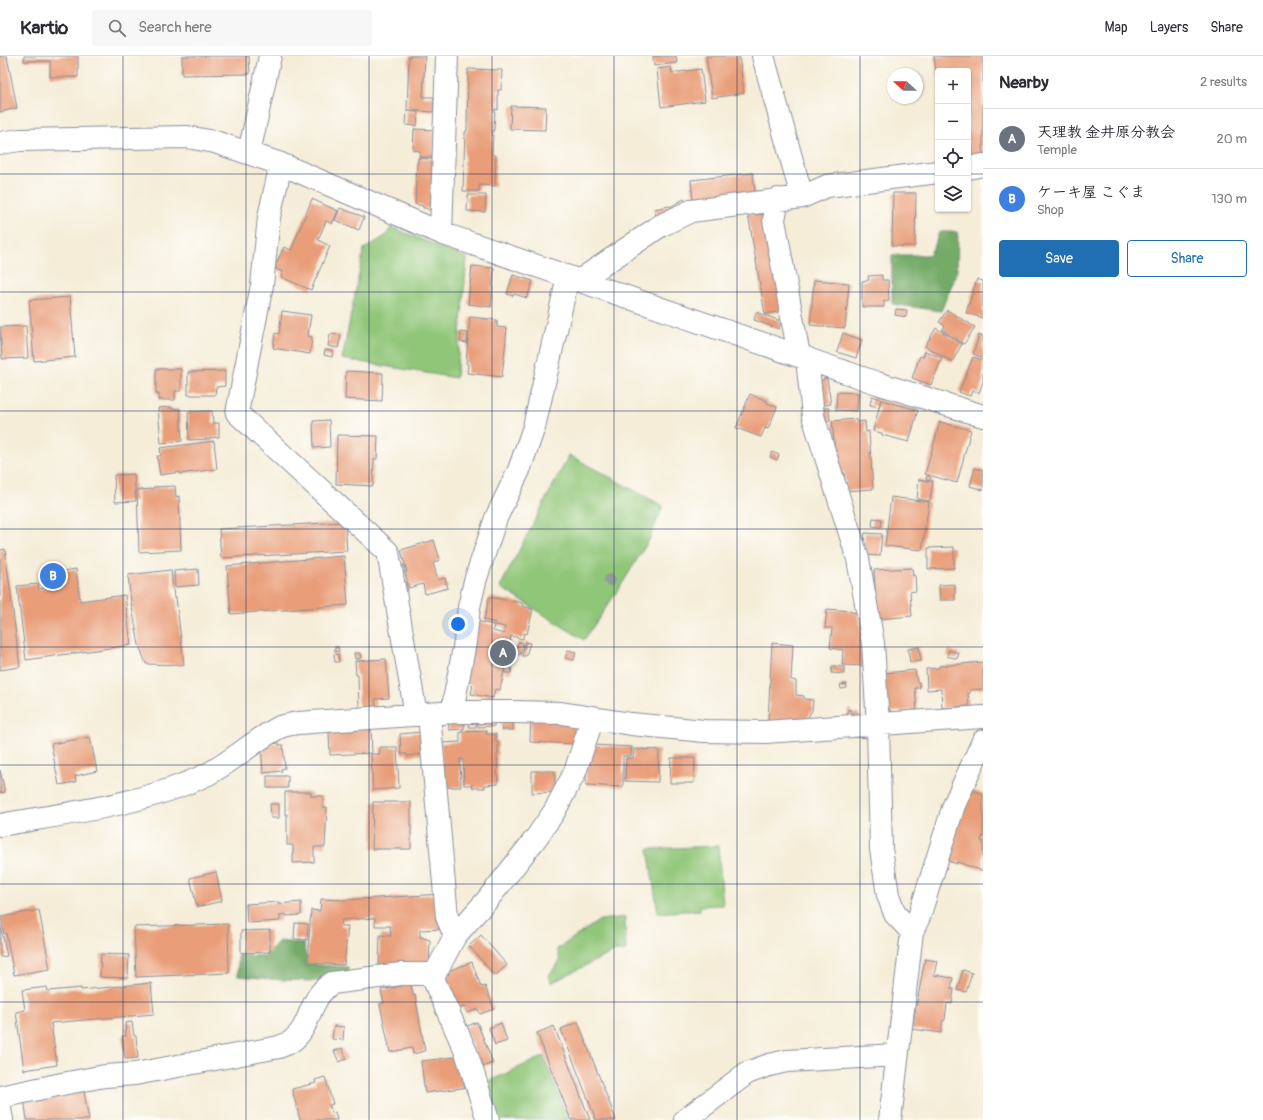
<!DOCTYPE html>
<meta charset="utf-8">
<style>
body{margin:0;font-family:Pangolin,"Klee One",sans-serif;background:#f7f7f7;color:#2b2b33}
.controls{position:absolute;right:12px;top:12px;display:grid;overflow:hidden;border-radius:4px;box-shadow:0 1px 3px #0004}
.controls button{width:36px;height:36px;display:grid;place-items:center;padding:0;border:0;border-bottom:1px solid #e1e1e2;background:#fff;color:#2b2b33;font:20px sans-serif}
.compass{position:absolute;left:887px;top:12px;width:36px;height:36px;border-radius:50%;background:#fff;box-shadow:0 1px 3px #0004;rotate:291deg}
.you{position:absolute;left:458px;top:568px;width:14px;height:14px;margin:-10px;border:3px solid #fff;border-radius:50%;background:#1a73e8;box-shadow:0 0 0 6px #1a73e833}
.badge{display:grid;place-items:center;width:26px;height:26px;border-radius:50%;background:#1f6fb2;color:#fff;font-size:13px;font-weight:700}
.pin{position:absolute;translate:-50% -50%;border:2px solid #fff;box-shadow:0 1px 4px #0006}
.list{margin:0;padding:0;list-style:none}
h2{display:flex;justify-content:space-between;align-items:center;height:52px;margin:0;padding:0 16px;font-size:17px}
h2 small{font-size:13px;font-weight:400;color:#7c7c81}
.list li{display:grid;grid-template-columns:26px 1fr auto;gap:12px;align-items:center;box-sizing:border-box;height:60px;padding:0 16px;border-top:1px solid #e1e1e2}
.list b{display:block;font-size:15px;white-space:nowrap}
.list p{margin:0;font-size:13px;white-space:nowrap;color:#7c7c81}
.list em{font-size:13px;font-style:normal;color:#7c7c81}
.actions{display:flex;gap:8px;padding:12px 16px}
.actions a{flex:1;padding:9px 0;border:1px solid #1f6fb2;border-radius:4px;text-align:center;font-size:14px;color:#1f6fb2}
.actions .main{background:#1f6fb2;color:#fff}
.icon{flex:none;width:22px;height:22px;fill:none;stroke:currentColor;stroke-width:2;stroke-linecap:round;stroke-linejoin:round}
.map{position:relative;flex:none;width:983px;height:1064px;overflow:hidden}
header{display:flex;align-items:center;gap:24px;box-sizing:border-box;height:56px;padding:0 20px;background:#fff;border-bottom:1px solid #e1e1e2}
header strong{font-size:19px}
nav{display:flex;gap:22px;margin-inline-start:auto;font-size:14px}
.search{width:280px;height:36px;background:#f7f7f7;display:flex;align-items:center;gap:10px;box-sizing:border-box;padding:0 14px;border-radius:4px;color:#7c7c81;font-size:15px}
main{display:flex}
aside{flex:1;background:#fff}
.map>svg:first-child{display:block}
.green{fill:#90c678;stroke:#567a6b}
.forest{fill:#74ab68;stroke:#486d63}
.building{fill:#e99e79}
.lines{fill:none;stroke-linecap:round;stroke-linejoin:round}
.minor-casing{stroke:#888e9b;stroke-width:24}
.minor{stroke:#fff;stroke-width:22}
.tree{fill:#909d99}
.grid{fill:none;stroke:#1b2f5e;stroke-width:1;stroke-opacity:0.55}
</style>
<header>
<strong>Kartio</strong>
<div class="search"><svg class="icon" aria-label="search" viewBox="0 0 24 24"><circle cx="10" cy="10" r="6"/><path d="M15 15l6 6"/></svg>Search here</div>
<nav><a>Map</a><a>Layers</a><a>Share</a></nav>
</header>
<main>
<div class="map">
<svg width="983" height="1064" viewBox="0 0 983 1064">
<rect width="100%" height="100%" fill="#fdfcf7"/>
<filter id="ink" filterUnits="userSpaceOnUse"><feTurbulence type="fractalNoise" baseFrequency=".025" numOctaves="2"/><feDisplacementMap in="SourceGraphic" scale="8" xChannelSelector="R" yChannelSelector="G"/><feConvolveMatrix kernelMatrix="1 2 1 2 8 2 1 2 1" color-interpolation-filters="sRGB"/></filter>
<filter id="wash" filterUnits="userSpaceOnUse"><feTurbulence type="fractalNoise" baseFrequency=".012" numOctaves="4" result="noise"/><feDisplacementMap in="SourceGraphic" scale="16" xChannelSelector="R" yChannelSelector="G"/><feGaussianBlur stdDeviation="0.9" result="paint"/><feColorMatrix in="noise" values="0 0 0 0 0 0 0 0 0 0 0 0 0 0 0 0 0 1.4 0 .05"/><feComposite in="paint" operator="in"/></filter>
<g filter="url(#wash)">
<rect width="100%" height="100%" fill="#f5edd8"/>
<path class="green" d="M391,171l76,31 -11,120 -114,-19 22,-110 23,-14z
M569,399l94,51 -14,34 -27,44 -38,56 -84,-53z
M718,790l5,59 -23,1v4l-42,3 -10,-64z
M625,861l1,34h-11l-64,32 -2,-8 11,-14 -3,-12 43,-29z
M544,1000l24,64h-75l-10,-36z"/>
<path class="forest" d="M939,176h19l-1,40 -16,39 -49,-7v-49h37l6,-10z
M279,885l25,3 1,11 12,10 31,2 1,5 -25,5 -8,4 -34,-1 -44,-4v-21l26,1z"/>
<g id="blocks">
<path class="building" d="M0,0h7l10,52 -17,4z
M24,0h54v21h-28v-16h-26z
M182,0h67l1,18 -68,1z
M409,0h16l-2,41h11l-1,15 -26,-2z
M653,0h23l1,7 -23,3z
M706,0h33l5,37 -32,5z
M934,0h49v99l-15,2v-86h-30l-1,6z
M671,11l1,6 29,-4 4,32 -44,6 -4,-38z
M468,13l34,1 -1,20h-3v20l-3,-1 -1,21h-1l-1,25h4l-1,31 -16,-1v6h-16l2,-59h1l1,-3z
M511,50l35,1 -1,23 -35,-1z
M407,55l11,1 -1,14 -11,-1z
M414,73l21,1 -1,27h-15l1,-6 -7,-1z
M418,102l15,1 1,51h-5l-3,-2h-3v-2l-8,-2 2,-41h1z
M753,117l2,21 -62,8 -2,-22z
M893,137h23l-1,53h-23z
M468,139h18l-1,17 -18,-1z
M312,143l26,12 -6,13 -6,-3 -8,19 12,6 -19,44 -30,-13 2,-5 -9,-4 10,-21 7,3z
M684,143l3,5 -31,12 -2,-7 15,-3 1,1z
M340,152l24,9 -5,13 -24,-10z
M765,155l18,100 -18,3 -17,-100z
M472,210l22,2 -3,39 -23,-3z
M513,219l20,6 -6,17 -13,-4 -1,2 -6,-2z
M882,219v5h6l1,21h-5v6h-22v-26l7,-1 -1,-4z
M977,223l6,2v37l-17,-5z
M814,224l35,3 -4,45 -35,-3z
M70,241l5,60 -41,4 -5,-61z
M896,253l11,1 -1,7 -11,-2z
M947,254l28,17 -11,17 -22,-14 3,-4 -6,-4z
M282,255l29,4 -3,21 4,1 -2,17 -37,-6 2,-15 4,1z
M756,256l25,9 -2,8 -25,-9z
M470,261l27,3v7l10,1 -5,49 -35,-4 1,-9 -2,-1z
M26,270l2,32 -26,1 -2,-32z
M936,272l26,16 -10,18 -27,-16z
M461,276l7,1 -1,10 -7,-1z
M843,277l19,7 -6,18 -19,-6z
M330,278l11,1 -3,13 -10,-2z
M979,279l4,1v22l-10,-4z
M325,294l8,1 -1,6 -8,-2z
M925,295l17,7 -11,27 -19,-7 8,-22 3,1z
M973,301l10,3v21l-4,12 -7,-2 -2,5 -11,-4z
M156,313h25v22h-6v9h-16v-6h-3z
M225,315v15l-9,1 -1,8h-27v-23z
M346,315l37,2 -1,28 -37,-2z
M825,322l2,1 4,25 -12,2 -3,-20z
M837,336l21,1 -1,18 -21,-1z
M750,338l17,7v2l10,4 -9,22 -3,-1 -4,9 -25,-9z
M872,340l9,3 -2,8 -9,-2z
M881,344l37,10 -9,32 -27,-7v-2l-9,-2z
M171,351v2h9l2,32 -21,2 -3,-35z
M822,352h7l1,12 -8,1z
M212,355l1,12h6v14l-9,1v1l-21,1 -1,-28z
M856,363v3l9,-1 1,11 3,-1 4,58 -27,2 -2,-19h-7l-5,-51z
M329,364l1,27 -16,1 -1,-27z
M940,366l31,8 -14,53 -32,-9z
M337,379l41,1 -1,23h-3l-1,27 -37,-2z
M214,385l3,28 -37,5v-2l-20,3 -3,-19h4l-1,-8z
M772,396l7,3 -2,5 -7,-3z
M975,412l8,2v20l-13,-4z
M134,418l2,27 -21,1 -1,-27z
M927,420h2l2,2 -3,3h5l-3,20 -13,-2 2,-20 9,2 -2,-3z
M175,430l1,11 3,-1 2,54 -42,2 -2,-62 16,-1v-2z
M891,441l38,5 -7,48 -37,-4z
M873,462l9,1 -1,8 -9,-1z
M345,466l2,29 -126,7 -2,-29z
M865,477l17,1 -2,22 -17,-1z
M434,484l6,20 -7,3 5,17 7,-2 3,10 -23,6 -2,-10 -14,4 -4,-15 2,-1 -6,-22z
M954,491v21l-26,1v-21z
M5,493l15,118 -20,3v-120z
M344,500l4,49 -117,9 -4,-48z
M397,509h7l1,7 -7,1z
M912,512l1,8 2,-1 1,16 -6,1 2,24 -35,3 -3,-49z
M76,513l4,32 45,-6 6,50 -105,15 -9,-74 21,-2 1,5 13,-2 -2,-14z
M198,513l1,16 -24,2 -1,-16z
M171,514l3,28 2,-1 8,68 -38,-1 -7,-19 -8,-43 -3,-27z
M406,526l2,9 -4,1 -2,-9z
M955,528v16h-15l-1,-15z
M489,541l33,6v3l11,3 -6,25 -3,-1 -1,6 -12,-3 -3,17 2,1 -2,10h-2v-2l-6,28 -5,-1 -2,9 -22,-4 2,-9 -11,-2 14,-62 18,4 -1,6 11,3 1,-7 -9,-2v-2l-12,-3z
M827,553l24,2v1l8,1 7,53 -24,-1 1,-15 -13,-2 2,-20h-7z
M518,586l5,1 -3,12 -5,-1z
M525,586l5,1 -4,13h-4z
M772,587l21,2 -2,35 5,1v14l8,1v3l9,1 -1,10 -6,11h-38z
M335,591h3l1,4 -4,1z
M919,591l2,14 -11,1 -2,-13z
M568,594l8,2 -2,8 -9,-2z
M949,594l10,3 -2,6 -10,-3z
M354,597h6l1,5 -6,1z
M334,598h4l1,8h-4z
M386,603l3,39 -14,1 1,9 -17,1 -1,-34h-2l-1,-14z
M983,606v27l-13,1v3h-2l1,13 -27,2 -1,-19 -14,1 -1,-21 13,-1v-2z
M506,609l6,1 -1,7h-6z
M832,610l12,1v7l-13,-1z
M915,614l2,12h2l1,6h-5l2,22 -27,2v-3h-5v-36z
M846,628l1,4 -6,1 -1,-4z
M848,653l3,1v3h8v4l-12,-1z
M531,660l48,2 -2,26 -47,-2z
M464,661v12l-15,1 -1,-12z
M477,661h17v9l-16,1z
M469,663h7v8h-7z
M501,664h12v10h-11z
M371,670l1,27 -42,2 -1,-23 31,-2 -1,-3z
M487,675l-1,3h10v7h2v13h-1l1,30 -13,1v3h-12l-1,-3h-8l-1,-26h-3l1,28h-19l-1,-44 19,-1v-10z
M421,676l2,22 -16,2v-2h-6l-1,-20z
M90,681l7,34 -22,5 1,6 -17,3 -8,-41z
M279,687v2h4l2,23 -4,1 1,2 -19,2 -2,-28z
M593,689l39,2 -1,9h-8v31l-37,-2v-18h2l1,-11z
M380,691h17l2,41 -26,2 -2,-36h9z
M634,693l25,1 -1,32 -33,-1 1,-23h7z
M671,702h24l-1,25h-24z
M0,714l5,22 -5,1z
M532,715h23v21l-23,1z
M267,720h21v12h-21z
M969,733l14,5v41l-2,6h2v30l-26,-9v2l-15,-5z
M285,736h26v4h12v12l4,-1 -2,40h-11v15l-21,1v-18h-6v-31h-2z
M373,746h38v47h-39z
M270,748h9v14h-8z
M216,816l6,29 -25,6 -7,-29z
M442,838l2,35 -24,1v7l10,3 -1,27 -42,2 -8,-4 1,-30 11,1 -1,-10h-15v-8l-33,2 -1,6h7l-4,39 -37,-2 4,-53 9,1 1,-12 23,1z
M279,846v2l22,-2v13l-15,1v-2l-6,1v6l-33,2 -1,-19z
M39,854l11,59 -36,6 -8,-42 -2,1 -3,-17z
M295,867l13,1 -1,16 -13,-1z
M0,868l7,32 -7,1z
M228,868l1,49 -93,4 -2,-50z
M270,874v22l-29,1v-22z
M481,879l26,30 -12,11 -26,-30z
M101,898l28,1 -1,23 -28,-1z
M925,903l12,2 -3,14 19,3 -2,11h3l-2,15 -5,-1 -2,17h-2l-2,13 -29,-4z
M472,906l9,25 4,-1 9,23 -14,5 -2,-5 -11,4 -3,-6 -5,2 -16,-32 6,-3 -1,-3z
M963,914l9,3 -6,19 -9,-2z
M151,927l3,31 -103,9 6,42 -33,5 -8,-58 9,-2 -3,-20 25,-3 1,4 33,-3v2z
M411,928l2,11h2l10,56 -12,3 -1,-6 -22,4 -10,-48 4,-1 -3,-13z
M132,966l2,14h2l2,22 -13,1 -3,-23h4l-1,-13z
M477,966l16,41 -13,5 -15,-41z
M578,966l38,98h-20l-35,-91z
M501,967l6,18 -12,4 -6,-17z
M334,970l10,1 -1,13 -11,-1z
M554,970l36,94h-19l-34,-87z
M342,992l5,11 -8,3 -5,-11z
M465,1000l4,31 -44,6 -4,-32z
M325,1021l8,27 -4,1 3,8 3,-1 2,8h-37l-8,-31 24,-6 -1,-3z
M83,1031l6,33h-62l-3,-22z"/>
</g>
</g>
<g filter="url(#ink)">
<use href="#blocks" fill-opacity="0" stroke="#888e9b" stroke-width="1"/>
<g class="lines">
<g class="minor-casing">
<path id="minor" d="M763,0l39,141
M0,87l20,-3 167,-3 28,5 66,22 160,69 436,150 106,33
M249,97l21,-97
M281,108l-12,53 -7,68 -25,128 151,139 28,163
M968,112l15,-3
M778,143l-4,21 25,135
M441,177l6,-177
M579,225l81,-55 31,-15 111,-14 25,-11 111,-14
M807,302l6,58 45,143 15,84 5,82 3,124 7,46 7,19 17,18
M455,656l-1,-11 11,-59 4,-35 6,-26 21,-63 23,-48 15,-43 34,-150
M429,658l18,203 8,19
M0,769c68,-12 143,-20 206,-50 26,-13 48,-35 74,-48 6,-2 12,-3 18,-4l157,-11h58l48,1 70,11 73,7 61,1 218,-15
M431,918l35,78 22,68
M0,1041l62,-13 43,-8 30,-2 144,-27c5,-2 11,-4 14,-7 19,-15 15,-42 39,-57l69,-9h30l6,-4 18,-34 33,-37 48,-61 18,-26 21,-40 18,-55
M0,1052l2,12
M685,1064l62,-47 22,-8 18,-4 110,-6
M890,1064c7,-63 15,-125 22,-188l7,-15 35,-112 29,-64"/>
</g>
<use href="#minor" class="minor"/>
</g>
<circle class="tree" cx="610" cy="524" r="6"/>
</g>
<path class="grid" d="M123,0v1064M246,0v1064M369,0v1064M492,0v1064M614,0v1064M737,0v1064M860,0v1064M0,118h938M968,118h15M0,236h983M0,355h983M0,473h983M0,591h983M0,709h983M0,828h983M0,946h983"/>
</svg>
<div class="controls">
<button>+</button>
<button>−</button>
<button><svg class="icon" aria-label="locate" viewBox="0 0 24 24"><circle cx="12" cy="12" r="6"/><path d="M12 2v4M12 18v4M2 12h4M18 12h4"/></svg></button>
<button><svg class="icon" aria-label="layers" viewBox="0 0 24 24"><path d="M12 4l9 5-9 5-9-5zM3 14l9 5 9-5"/></svg></button>
</div>
<svg class="compass" viewBox="-18 -18 36 36"><path d="M0-13l5 13h-10z" fill="#e53935"/><path d="M0 13l5-13h-10z" fill="#7c7c81"/></svg>
<div class="you"></div>
<div class="pin badge" style="left:503px;top:597px;background:#6b7280">A</div>
<div class="pin badge" style="left:53px;top:520px;background:#3f7fe0">B</div>
</div>
<aside>
<h2>Nearby<small>2 results</small></h2>
<ul class="list">
<li><span class="badge" style="background:#6b7280">A</span><div><b>天理教 金井原分教会</b><p>Temple</p></div><em>20 m</em></li>
<li><span class="badge" style="background:#3f7fe0">B</span><div><b>ケーキ屋 こぐま</b><p>Shop</p></div><em>130 m</em></li>
</ul>
<div class="actions"><a class="main">Save</a><a>Share</a></div>
</aside>
</main>
